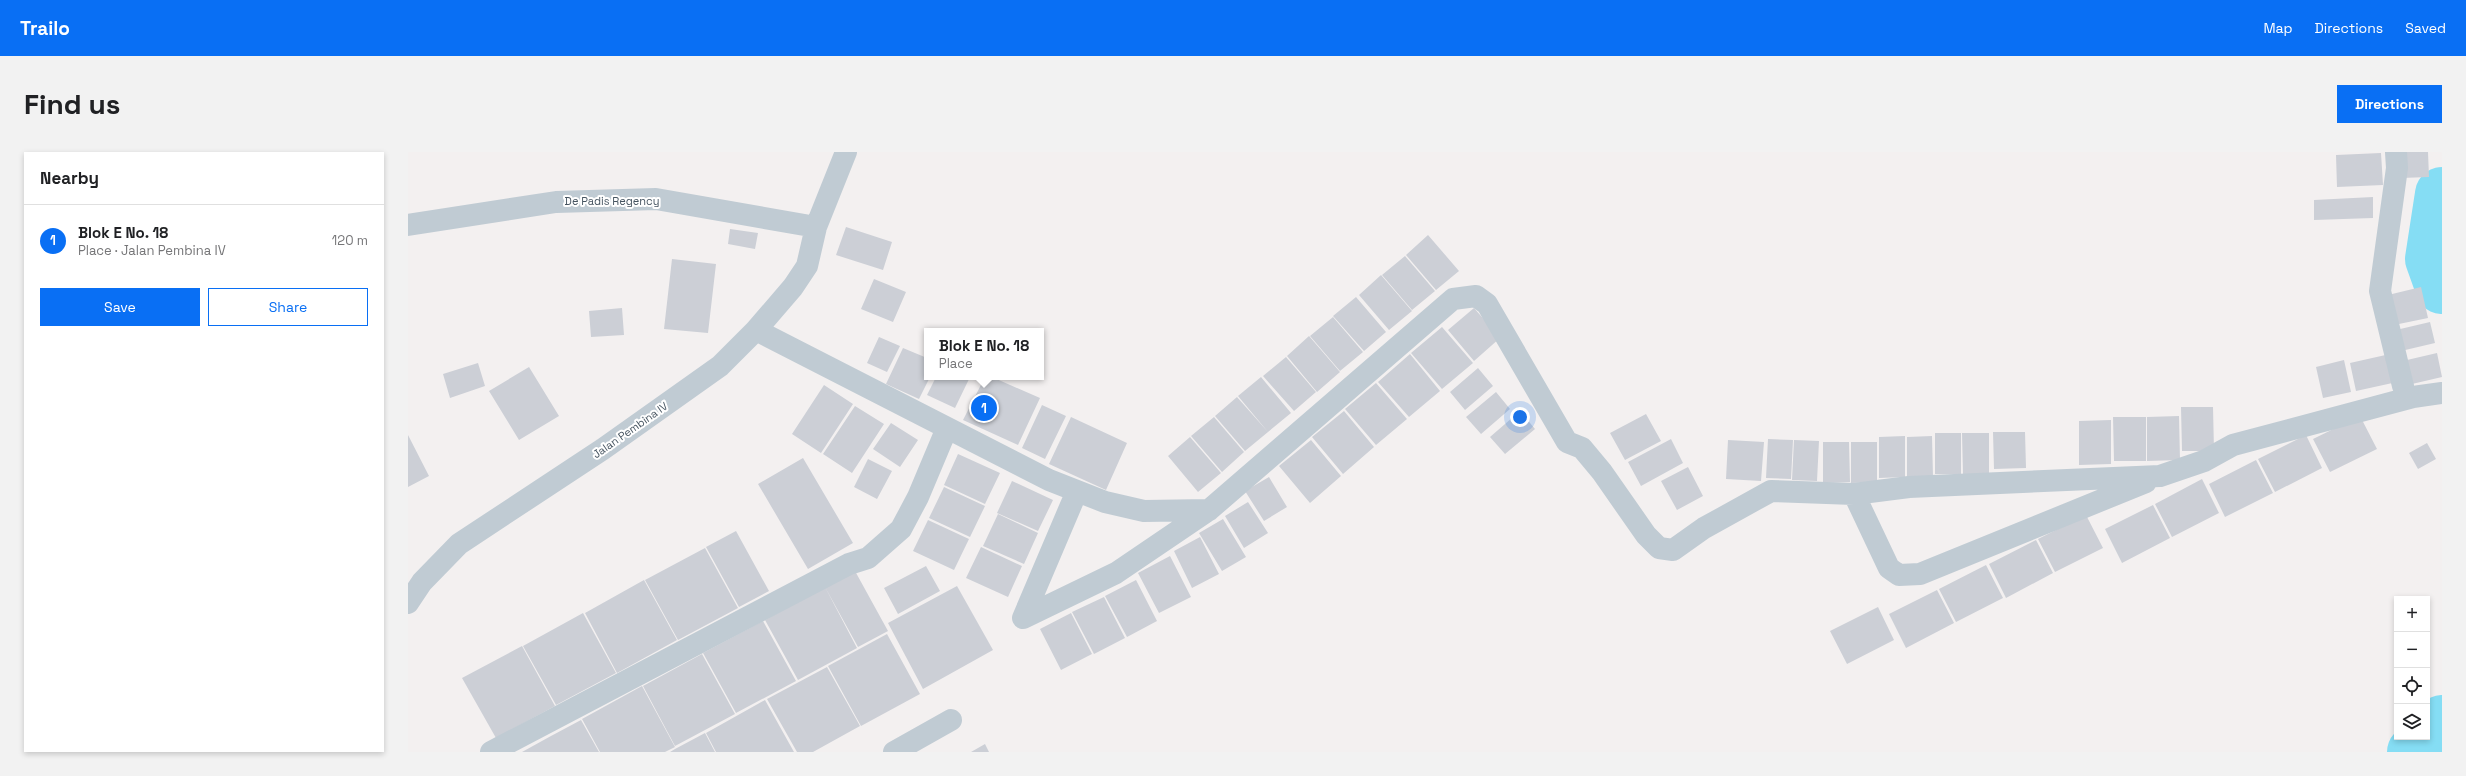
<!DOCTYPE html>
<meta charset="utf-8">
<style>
body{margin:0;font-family:"Space Grotesk",sans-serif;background:#f2f2f2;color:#202124}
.controls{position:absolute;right:12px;bottom:12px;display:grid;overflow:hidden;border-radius:0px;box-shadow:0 2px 6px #0003}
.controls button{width:36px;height:36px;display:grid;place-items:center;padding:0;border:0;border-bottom:1px solid #e0e0e0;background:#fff;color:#202124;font:20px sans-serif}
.you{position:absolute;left:1112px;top:265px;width:14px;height:14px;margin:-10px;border:3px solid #fff;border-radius:50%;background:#1a73e8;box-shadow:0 0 0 6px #1a73e833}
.badge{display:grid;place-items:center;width:26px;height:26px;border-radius:50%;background:#096ff4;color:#fff;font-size:13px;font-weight:700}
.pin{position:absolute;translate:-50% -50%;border:2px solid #fff;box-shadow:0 1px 4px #0006}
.popup{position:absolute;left:516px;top:176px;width:120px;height:52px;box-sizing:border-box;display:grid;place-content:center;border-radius:0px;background:#fff;filter:drop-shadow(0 1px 3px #0005);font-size:13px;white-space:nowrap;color:#757577}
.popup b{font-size:15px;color:#202124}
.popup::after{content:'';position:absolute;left:50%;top:100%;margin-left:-8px;border:8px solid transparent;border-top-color:#fff}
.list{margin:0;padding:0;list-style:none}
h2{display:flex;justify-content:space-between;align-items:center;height:52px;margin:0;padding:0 16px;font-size:17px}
h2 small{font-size:13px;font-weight:400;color:#757577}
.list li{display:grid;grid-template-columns:26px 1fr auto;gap:12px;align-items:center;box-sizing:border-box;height:72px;padding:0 16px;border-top:1px solid #e0e0e0}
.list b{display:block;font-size:15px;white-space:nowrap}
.list p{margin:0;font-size:13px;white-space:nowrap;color:#757577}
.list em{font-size:13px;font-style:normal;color:#757577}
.actions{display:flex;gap:8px;padding:12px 16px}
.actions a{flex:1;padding:9px 0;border:1px solid #096ff4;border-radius:0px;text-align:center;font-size:14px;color:#096ff4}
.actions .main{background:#096ff4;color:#fff}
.icon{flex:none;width:22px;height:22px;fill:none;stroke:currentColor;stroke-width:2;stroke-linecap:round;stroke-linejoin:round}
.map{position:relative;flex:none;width:2034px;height:600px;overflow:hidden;border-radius:0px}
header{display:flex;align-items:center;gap:24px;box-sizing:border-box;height:56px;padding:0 20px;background:#096ff4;color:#fff}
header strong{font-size:19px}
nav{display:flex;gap:22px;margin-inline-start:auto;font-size:14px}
.intro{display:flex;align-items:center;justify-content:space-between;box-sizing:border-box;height:96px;padding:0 24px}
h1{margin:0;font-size:28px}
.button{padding:10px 18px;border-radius:0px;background:#096ff4;color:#fff;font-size:14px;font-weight:700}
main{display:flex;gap:24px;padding:0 24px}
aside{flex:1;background:#fff;border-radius:0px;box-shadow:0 2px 6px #0003}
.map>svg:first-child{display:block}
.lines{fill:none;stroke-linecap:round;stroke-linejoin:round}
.river{stroke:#85ddf4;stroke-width:54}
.building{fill:#cccfd6}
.minor{stroke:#c0cbd3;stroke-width:22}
.labels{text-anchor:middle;stroke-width:4;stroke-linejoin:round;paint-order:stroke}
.street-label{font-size:11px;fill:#465460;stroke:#fff}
</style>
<header>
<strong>Trailo</strong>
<nav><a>Map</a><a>Directions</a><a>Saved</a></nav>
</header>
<div class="intro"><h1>Find us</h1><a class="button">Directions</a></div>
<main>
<aside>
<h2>Nearby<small></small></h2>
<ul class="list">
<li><span class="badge">1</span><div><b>Blok E No. 18</b><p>Place · Jalan Pembina IV</p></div><em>120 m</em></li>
</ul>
<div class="actions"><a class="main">Save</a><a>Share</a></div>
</aside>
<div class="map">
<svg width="2034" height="600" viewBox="0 0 2034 600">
<rect width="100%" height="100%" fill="#f3f0f0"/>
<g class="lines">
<path class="river" d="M2034,42l-10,65 10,28
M2006,600l28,-30"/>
</g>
<path class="building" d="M1993,0h27l1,25 -28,1z
M1973,1l2,32 -46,2 -1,-32z
M1965,45v21l-59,2v-20z
M438,75l46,15 -9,28 -47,-15z
M322,77l28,4 -3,16 -27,-5z
M1020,83l31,36 -23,19 -30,-35z
M997,104l30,35 -23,19 -30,-35z
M264,107l44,5 -8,69 -44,-4z
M973,123l31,36 -23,19 -30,-35z
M466,127l32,13 -13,30 -32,-13z
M2013,135l7,31 -34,7 -6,-30z
M948,145l30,35 -22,19 -31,-35z
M214,156l2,27 -33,2 -2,-26z
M1066,156l26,30 -26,23 -26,-31z
M925,165l30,35 -23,19 -30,-35z
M2022,170l5,21 -34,8 -5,-21z
M1034,175l31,36 -31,26 -31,-36z
M901,184l31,36 -23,20 -30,-36z
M471,185l21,9 -13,26 -20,-9z
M495,196l24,10v19h3l-11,22 -33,-15z
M2029,201l5,24 -30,7 -5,-24z
M1002,202l30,37 -31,26 -31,-35z
M1982,202l7,28 -41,9 -6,-28z
M878,205l30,35 -22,19 -31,-35z
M1936,208l7,32 -28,6 -7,-31z
M70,211l7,23 -35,12 -7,-24z
M121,215l30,49 -40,24 -30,-49z
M1070,216l15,18 -28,24 -15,-18z
M528,225h34l-15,31 -28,-13z
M577,225h7l48,21 -22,47 -55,-25z
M853,225l30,36 -23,19 -30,-36z
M968,231l31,36 -31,26 -31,-36z
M416,233l29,19 -32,49 -29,-19z
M1088,240l14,17 -29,25 -15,-17z
M829,245l31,35 -23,19 -30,-35z
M634,253l24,11 -21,43 -23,-11z
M447,254l29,18 -32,49 -29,-19z
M1773,255h32l1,44h-32z
M936,259l30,36 -31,27 -31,-37z
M1112,259l15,18 -30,25 -15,-17z
M1238,262l15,27 -36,19 -15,-27z
M1771,264l1,44 -33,1v-44z
M1952,264l17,33 -47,23 -17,-33z
M663,265l56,26 -21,47 -57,-26z
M806,265l30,35 -22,20 -31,-36z
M1705,265h33v44h-32z
M1703,268v44l-32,1v-44z
M483,271l27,17 -18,27 -27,-18z
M1585,280h32l1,36 -32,1z
M1527,281h26v41h-26z
M1554,281h27v41h-26z
M0,283l21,41 -21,11z
M1898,283l16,33 -47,24 -17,-33z
M1497,284v41l-26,1v-41z
M1524,284l1,41 -26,1v-41z
M782,285l31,36 -23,19 -30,-36z
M1263,287l12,24 -42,23 -13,-24z
M1360,287l25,1 -2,39 -25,-1z
M903,288l30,36 -31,27 -31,-37z
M1320,288l36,2 -3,39 -35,-2z
M1386,288l25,1 -2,40 -25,-1z
M1415,290h26l1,40 -27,1z
M1443,290h26v40l-26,1z
M2019,291l9,16 -18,10 -9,-16z
M550,302l42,19 -15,31 -41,-19z
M395,306l50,85 -45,26 -50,-85z
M460,307l24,12 -15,28 -23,-12z
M1848,308l17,33 -48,24 -16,-33z
M1280,315l15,29 -26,14 -16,-29z
M861,325l18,30 -23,14 -19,-30z
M1794,327l17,34 -47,24 -17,-33z
M604,329l41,19 -15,31 -41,-18z
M536,335l41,19 -15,31 -41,-19z
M840,350l20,31 -24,15 -19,-32z
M1745,353l17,33 -48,25 -17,-34z
M590,362l40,19 -14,31 -41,-18z
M1678,363l17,33 -48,24 -17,-33z
M815,367l23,38 -24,14 -23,-38z
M520,368l41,19 -15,31 -41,-19z
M328,379l33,60 -30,16 -33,-60z
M792,385l19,37 -27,14 -18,-37z
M1628,388l17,33 -47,25 -17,-34z
M573,395l41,19 -14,31 -42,-19z
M297,396l33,60 -60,32 -33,-60z
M762,404l21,41 -32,16 -21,-40z
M1578,413l17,33 -47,24 -17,-33z
M518,414l14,25 -42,23 -14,-26z
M447,419l33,60 -30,16 -33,-60z
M236,428l33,60 -60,33 -32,-60z
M728,428l21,41 -30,16 -22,-41z
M549,434l36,64 -70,39 -35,-66z
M417,435l32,61 -59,32 -33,-60z
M1529,438l17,33 -48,25 -17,-34z
M696,445l21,41 -31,16 -22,-42z
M1470,455l16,33 -47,24 -17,-33z
M175,461l33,60 -60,32 -33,-59z
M663,461l21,41 -31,16 -21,-41z
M355,469l33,60 -60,32 -33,-60z
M479,482l33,60 -59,32 -33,-60z
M114,494l33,60 -59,32 -34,-60z
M294,502l33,60 -60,32 -32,-60z
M419,515l33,59 -47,26h-16l-30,-53z
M234,534l33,61 -10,5h-65l-18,-33z
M357,548l29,52h-78l-10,-19z
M173,568l18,32h-77l29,-16z
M297,581l10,19h-45l5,-3z
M577,592l4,8h-18z"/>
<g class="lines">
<path class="minor" d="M1988,0l1,16 -17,123 23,95
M0,73l148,-23 100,-3 160,28
M348,178l293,150 56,22 39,9 65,-1
M1446,342l35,74 10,7 21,-1 226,-92
M0,451l14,-21 37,-38 144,-95 117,-83 36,-36 37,-43 14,-21 9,-39 30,-75
M615,466l93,-45 93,-63 244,-211 23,-3 11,8 80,138 15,6 20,24 44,63 13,13 14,2 31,-22 67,-37 83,3 55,-7 251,-11 44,-15 29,-16 180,-48 29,-4
M615,466l54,-127
M83,600l358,-188 19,-6 33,-29 17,-32 29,-69
M486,600l57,-32"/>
</g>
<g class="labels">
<g class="street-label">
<text x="204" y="53">De Padis Regency</text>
<text transform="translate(222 278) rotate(-35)" y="4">Jalan Pembina IV</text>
</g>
</g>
</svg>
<div class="controls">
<button>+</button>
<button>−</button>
<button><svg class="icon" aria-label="locate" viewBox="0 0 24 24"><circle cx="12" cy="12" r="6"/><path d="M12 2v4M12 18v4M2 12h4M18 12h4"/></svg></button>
<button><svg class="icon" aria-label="layers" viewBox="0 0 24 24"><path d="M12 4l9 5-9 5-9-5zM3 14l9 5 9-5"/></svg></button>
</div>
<div class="you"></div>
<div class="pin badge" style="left:576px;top:256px">1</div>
<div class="popup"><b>Blok E No. 18</b>Place</div>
</div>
</main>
